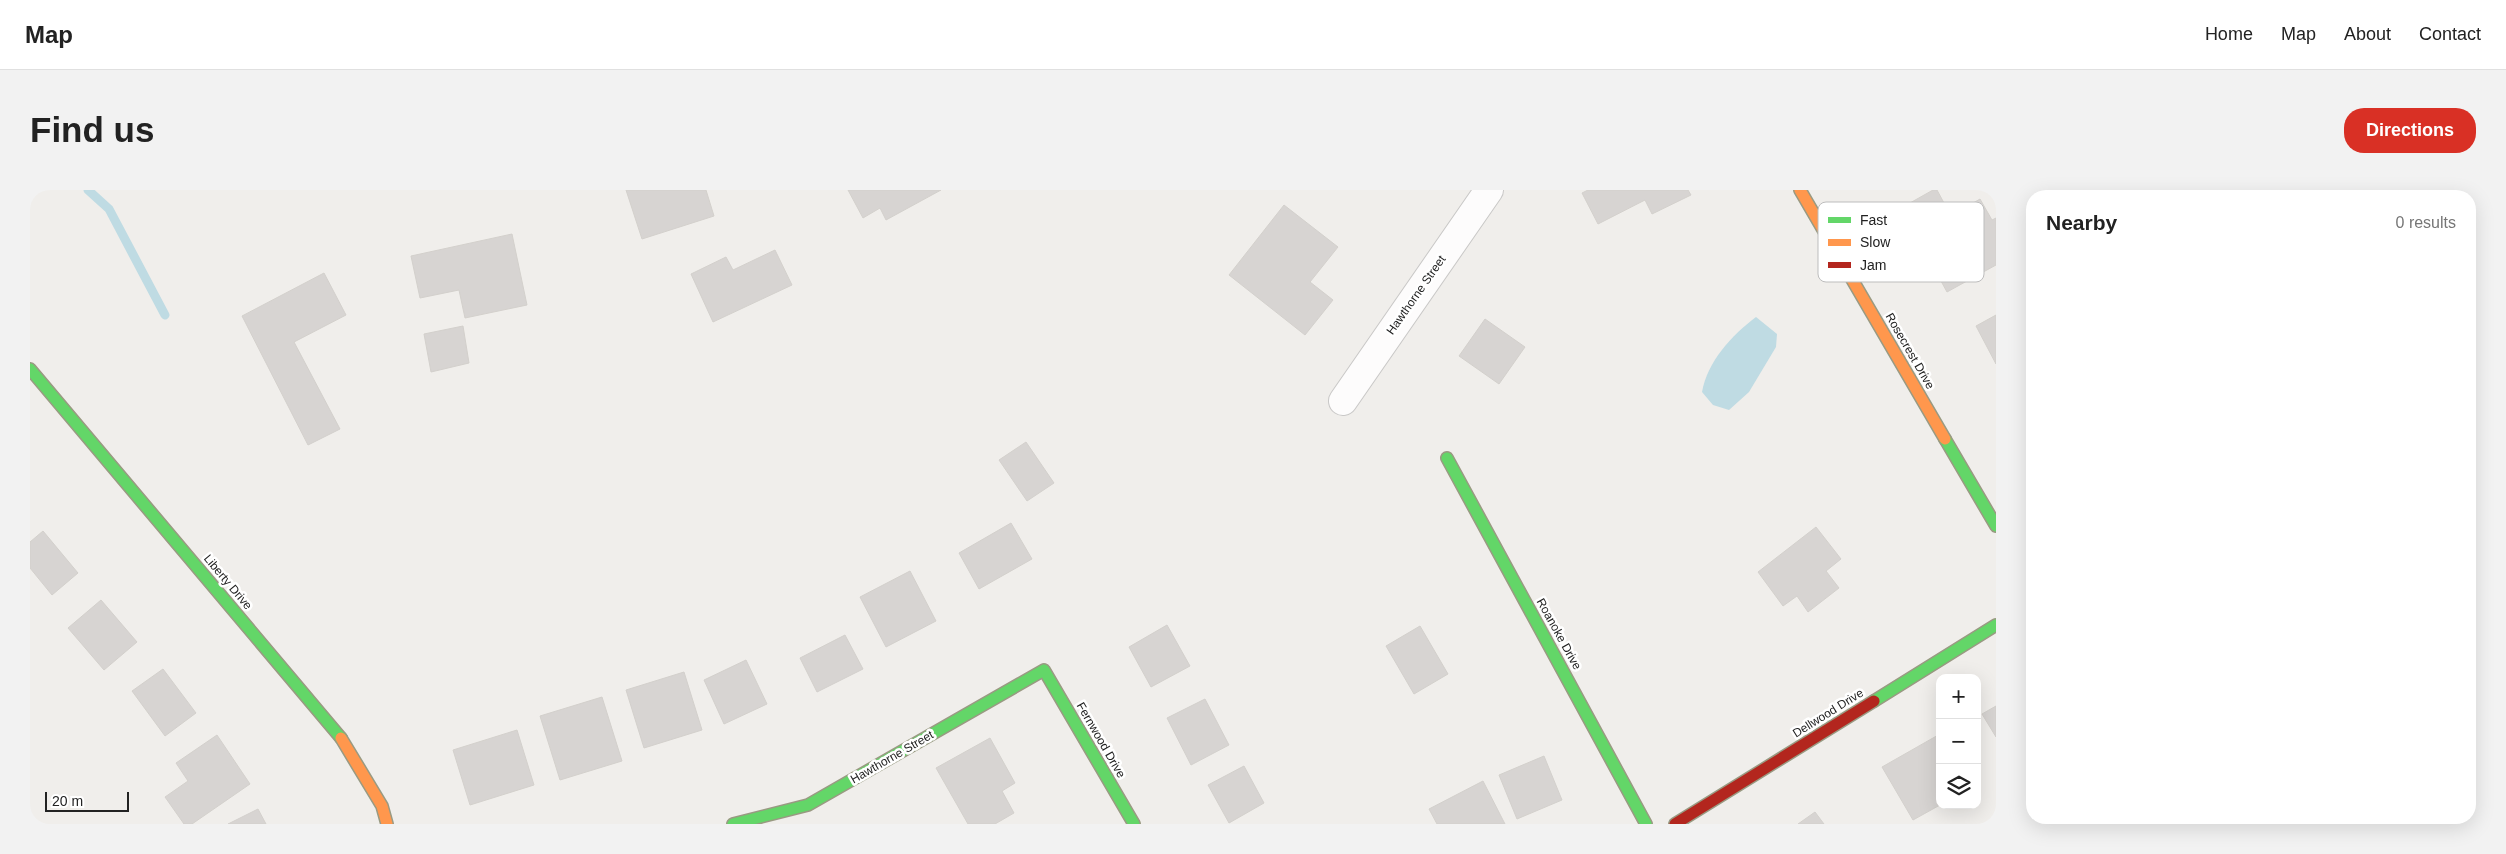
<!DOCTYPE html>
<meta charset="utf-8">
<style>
body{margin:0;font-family:Arial,sans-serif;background:#f2f2f2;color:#222}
.controls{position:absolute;right:15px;bottom:15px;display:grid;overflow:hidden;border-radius:10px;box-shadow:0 5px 20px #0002}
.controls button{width:45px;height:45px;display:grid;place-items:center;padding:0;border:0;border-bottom:1px solid #e0e0e0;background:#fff;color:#222;font:25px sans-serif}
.scale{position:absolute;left:15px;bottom:12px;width:84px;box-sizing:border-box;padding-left:5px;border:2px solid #222;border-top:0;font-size:14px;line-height:18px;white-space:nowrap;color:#222;-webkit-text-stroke:4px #fff;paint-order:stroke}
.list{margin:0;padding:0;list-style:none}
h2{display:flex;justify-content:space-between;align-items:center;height:65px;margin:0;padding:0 20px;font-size:21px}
h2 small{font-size:16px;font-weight:400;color:#767676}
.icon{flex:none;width:28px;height:28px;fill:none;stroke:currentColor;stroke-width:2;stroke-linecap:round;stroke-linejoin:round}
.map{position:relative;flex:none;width:1966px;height:634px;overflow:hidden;border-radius:20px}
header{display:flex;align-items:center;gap:30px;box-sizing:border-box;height:70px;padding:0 25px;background:#fff;border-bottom:1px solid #e0e0e0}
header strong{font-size:24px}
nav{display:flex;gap:28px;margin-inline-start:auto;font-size:18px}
.intro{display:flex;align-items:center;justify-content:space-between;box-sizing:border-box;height:120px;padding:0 30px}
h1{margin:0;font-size:35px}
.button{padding:12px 22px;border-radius:20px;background:#d93025;color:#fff;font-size:18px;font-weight:700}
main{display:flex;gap:30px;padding:0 30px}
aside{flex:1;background:#fff;border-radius:20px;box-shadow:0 5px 20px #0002}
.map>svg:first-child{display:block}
.water{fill:#bfdbe3}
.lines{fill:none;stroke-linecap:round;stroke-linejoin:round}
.stream{stroke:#bfdbe3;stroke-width:9}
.building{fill:#d7d4d2;stroke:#d3d0cc}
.street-casing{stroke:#c9c8c7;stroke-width:30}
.fast-casing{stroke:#999a82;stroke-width:14}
.slow-casing{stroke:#999a82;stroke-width:14}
.jam-casing{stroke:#999a82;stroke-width:14}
.street{stroke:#fdfcfc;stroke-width:28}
.fast{stroke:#63d668;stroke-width:11}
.slow{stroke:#ff974d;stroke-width:11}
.jam{stroke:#b3261e;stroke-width:11}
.labels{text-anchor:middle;stroke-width:5;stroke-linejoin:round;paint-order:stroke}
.street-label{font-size:12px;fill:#222;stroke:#fff}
.key{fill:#fff;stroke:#bdbdbd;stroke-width:1}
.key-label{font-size:14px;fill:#222}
</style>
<header>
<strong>Map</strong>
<nav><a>Home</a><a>Map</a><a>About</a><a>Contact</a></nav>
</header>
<div class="intro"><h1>Find us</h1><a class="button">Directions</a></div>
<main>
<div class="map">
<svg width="1966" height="634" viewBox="0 0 1966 634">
<rect width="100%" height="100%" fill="#f0eeeb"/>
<path class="water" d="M1726,127l21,17 -1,13 -27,45 -20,18 -16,-5 -11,-13c5,-30 30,-57 54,-75z"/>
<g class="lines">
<path class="stream" d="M58,0l21,19 56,106"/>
</g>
<path class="building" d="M596,0h80l8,26 -72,23z
M818,0h93l-55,30 -6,-12 -17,10z
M1558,0h100l3,5 -39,19 -7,-14 -47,24 -16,-31z
M1903,0h4l14,26 29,-17 12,21 4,-2v47l-49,27 -46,-84z
M1254,15l54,42 -28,35 23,18 -28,35 -76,-60z
M482,44l15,71 -62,13 -6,-28 -39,8 -9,-42z
M745,60l17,35 -79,37 -22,-48 35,-17 7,13z
M294,83l22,42 -52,27 46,87 -32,16 -66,-129z
M1966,125v49l-20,-38z
M1455,129l40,28 -26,37 -40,-28z
M433,136l6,37 -38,9 -7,-38z
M996,252l28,41 -27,18 -28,-41z
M981,333l21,36 -53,30 -20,-36z
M1786,337l25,32 -15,12 13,17 -31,24 -11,-16 -14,10 -25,-34z
M13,341l35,42 -26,22 -22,-27v-26z
M880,381l26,50 -50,26 -26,-50z
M71,410l36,42 -33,28 -36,-42z
M1137,435l23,41 -39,21 -22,-40z
M1390,436l28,48 -34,20 -28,-48z
M815,445l18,34 -46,23 -17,-34z
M716,470l21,44 -43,20 -20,-44z
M133,479l33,44 -31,23 -33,-45z
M654,482l18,58 -58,18 -18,-58z
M572,507l20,64 -62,19 -20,-64z
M1175,509l24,46 -38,20 -24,-47z
M1966,516v31l-14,-23z
M487,540l17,55 -64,20 -17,-55z
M1910,544v71l-27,15 -31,-53z
M187,545l33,49 -58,40h-8l-19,-27 23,-16 -12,-18z
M960,548l25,45 -13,8 12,22 -19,11h-27l-32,-56z
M1514,566l18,44 -45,19 -18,-44z
M1214,576l20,37 -35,20 -21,-38z
M1453,591l22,43h-68l-8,-15z
M228,619l8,15h-38z
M1785,622l9,12h-26z"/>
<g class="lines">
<g class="street-casing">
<path id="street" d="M1313,211l146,-211"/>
</g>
<g class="fast-casing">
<path id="fast" d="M0,179l311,369
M1915,249l51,87
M1417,268l199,366
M1844,511l122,-76
M703,634l75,-19 236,-135 90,154"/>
</g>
<g class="slow-casing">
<path id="slow" d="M1770,0l145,249
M311,548l41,68 5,18"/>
</g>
<g class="jam-casing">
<path id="jam" d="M1645,634l199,-123"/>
</g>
<use href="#street" class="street"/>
<use href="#fast" class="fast"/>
<use href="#slow" class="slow"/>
<use href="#jam" class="jam"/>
</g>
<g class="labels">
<g class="street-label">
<text transform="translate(1386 105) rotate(-55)" y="4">Hawthorne Street</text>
<text transform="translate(1880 161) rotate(60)" y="4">Rosecrest Drive</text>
<text transform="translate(198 392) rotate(50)" y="4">Liberty Drive</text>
<text transform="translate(1529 444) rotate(61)" y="4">Roanoke Drive</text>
<text transform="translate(1798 523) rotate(-32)" y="4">Dellwood Drive</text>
<text transform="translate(1071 550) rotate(60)" y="4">Fernwood Drive</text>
<text transform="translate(862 567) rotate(-30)" y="4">Hawthorne Street</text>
</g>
</g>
<rect x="1788" y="12" width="166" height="80" rx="8" class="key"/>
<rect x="1798" y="27" width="23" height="6" fill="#63d668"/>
<rect x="1798" y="49" width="23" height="7" fill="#ff974d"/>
<rect x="1798" y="72" width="23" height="6" fill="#b3261e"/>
<g class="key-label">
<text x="1830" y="35">Fast</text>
<text x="1830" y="57">Slow</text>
<text x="1830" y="80">Jam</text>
</g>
</svg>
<div class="controls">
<button>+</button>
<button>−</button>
<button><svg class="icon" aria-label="layers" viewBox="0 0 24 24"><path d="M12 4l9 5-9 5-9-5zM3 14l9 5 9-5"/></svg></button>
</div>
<div class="scale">20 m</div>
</div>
<aside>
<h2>Nearby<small>0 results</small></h2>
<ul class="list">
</ul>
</aside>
</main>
